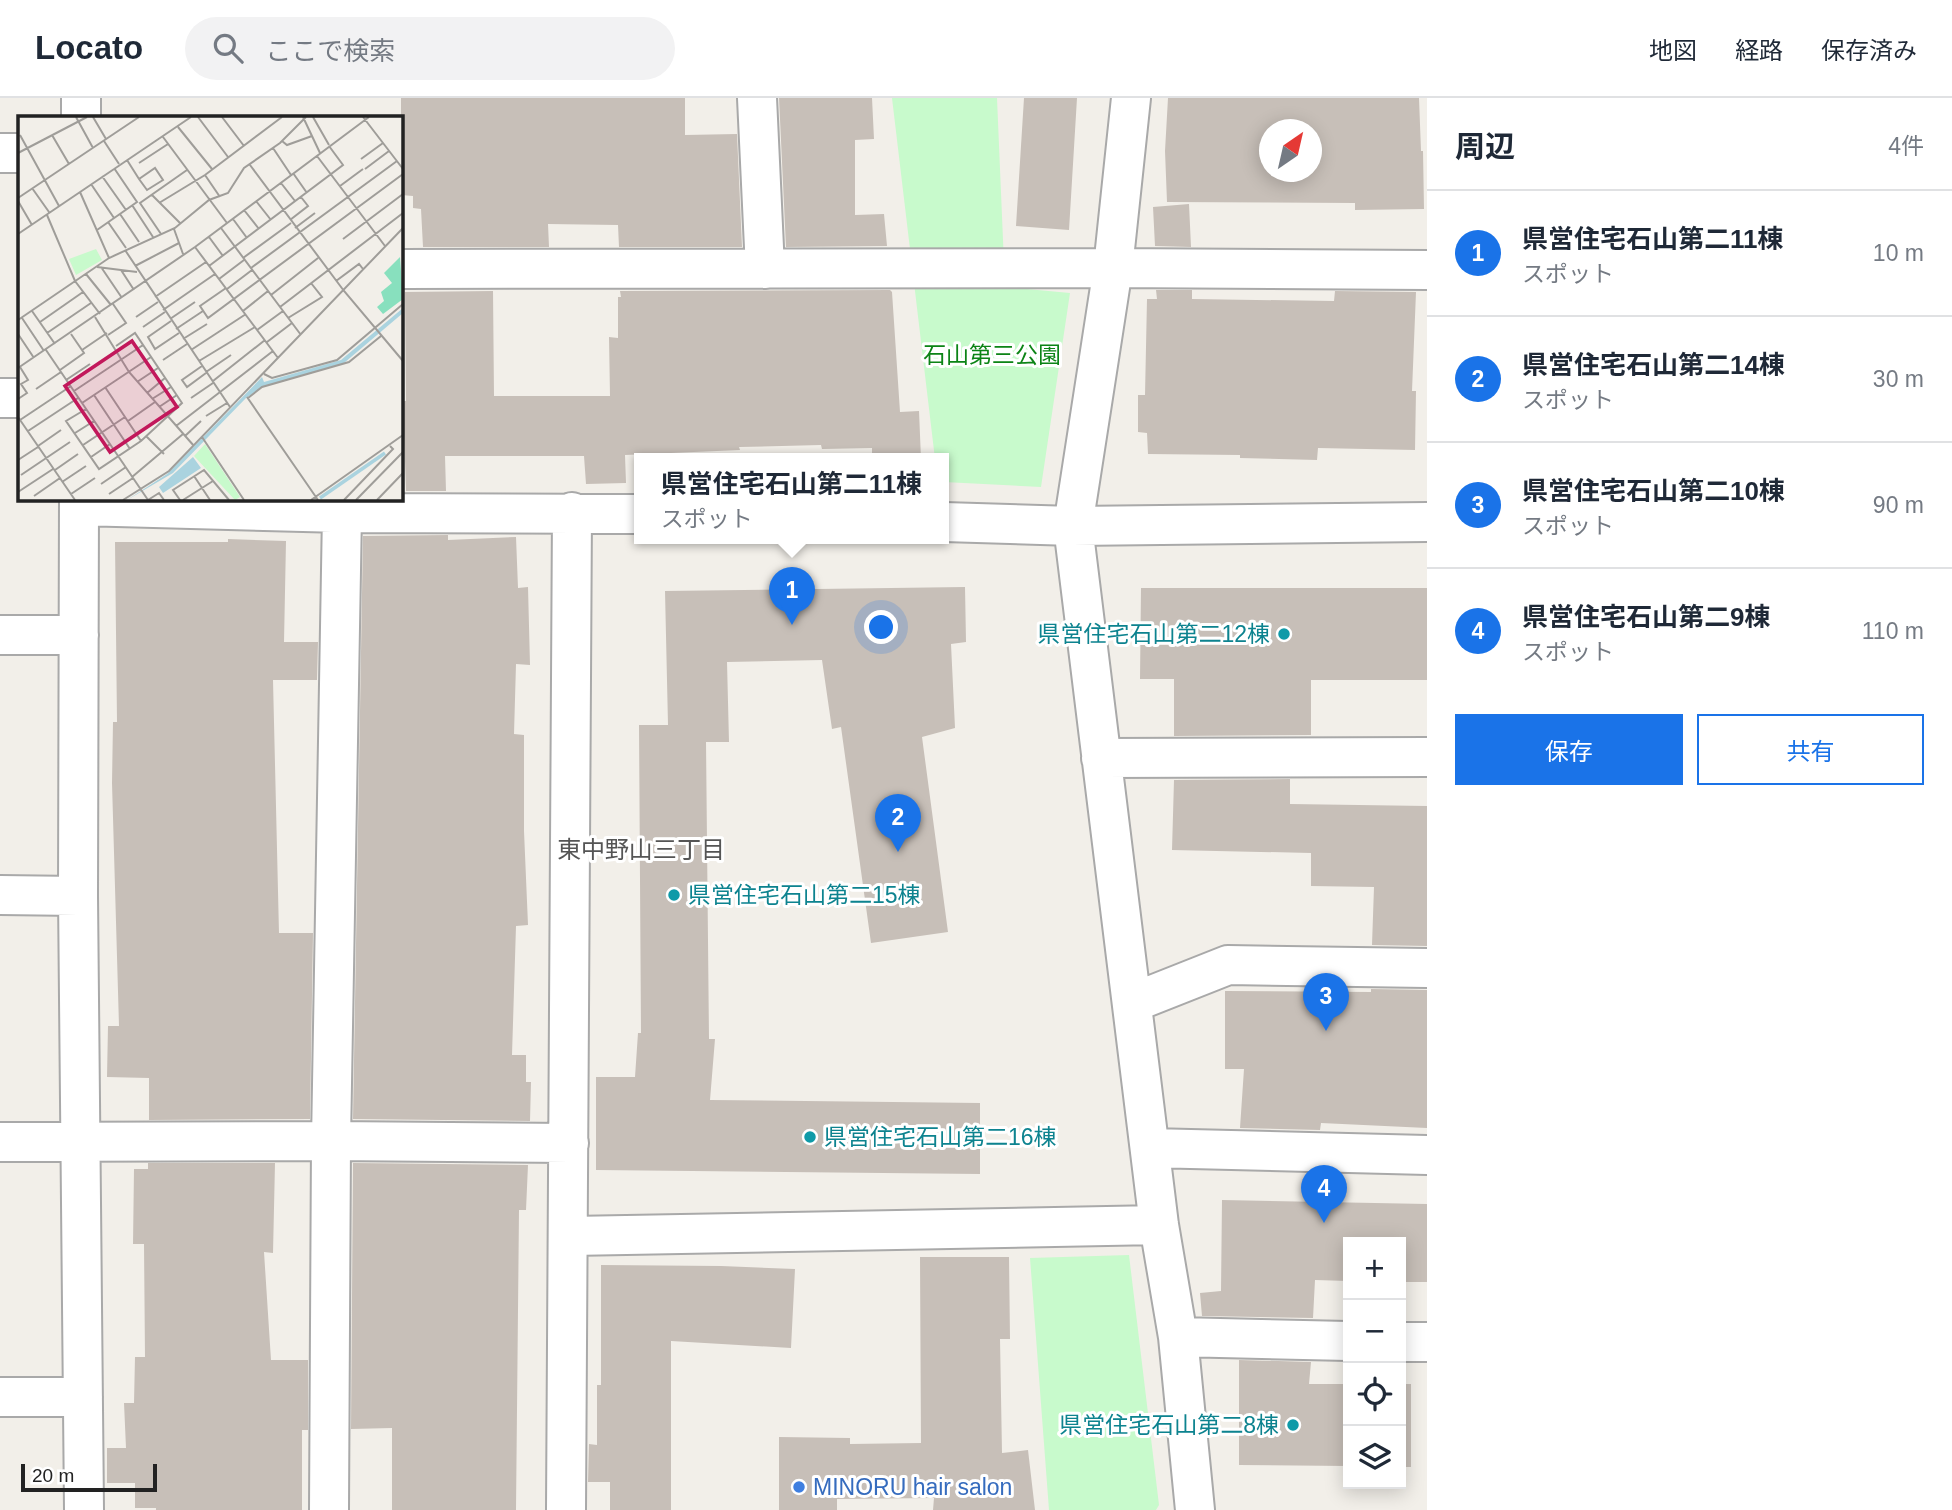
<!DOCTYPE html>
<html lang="ja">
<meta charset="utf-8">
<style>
body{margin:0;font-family:Arial,"Noto Sans JP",sans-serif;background:#f2f2f3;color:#1f2937}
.controls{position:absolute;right:21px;bottom:21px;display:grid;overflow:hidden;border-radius:0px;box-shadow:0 4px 18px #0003}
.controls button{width:63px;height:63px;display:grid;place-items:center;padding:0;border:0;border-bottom:2px solid #e0e1e3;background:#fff;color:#1f2937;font:35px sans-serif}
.compass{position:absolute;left:1259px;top:21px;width:63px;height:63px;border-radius:50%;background:#fff;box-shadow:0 4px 18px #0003;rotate:34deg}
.scale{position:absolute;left:21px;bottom:18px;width:136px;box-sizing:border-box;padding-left:7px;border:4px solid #222;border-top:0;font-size:19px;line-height:24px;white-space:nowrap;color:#222;-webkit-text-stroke:5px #fff;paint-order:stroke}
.you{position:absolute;left:882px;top:530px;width:24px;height:24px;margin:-18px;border:5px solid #fff;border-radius:50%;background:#1a73e8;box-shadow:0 0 0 10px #1a73e833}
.badge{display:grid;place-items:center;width:46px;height:46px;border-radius:50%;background:#1a73e8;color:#fff;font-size:23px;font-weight:700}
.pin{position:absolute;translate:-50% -58px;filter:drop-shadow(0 2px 4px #0008)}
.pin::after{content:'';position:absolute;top:37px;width:24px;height:21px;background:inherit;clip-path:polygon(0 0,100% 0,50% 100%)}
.popup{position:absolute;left:634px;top:355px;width:315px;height:91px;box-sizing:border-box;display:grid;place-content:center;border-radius:0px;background:#fff;filter:drop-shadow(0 2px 5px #0005);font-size:23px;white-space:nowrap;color:#747a83}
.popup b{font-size:26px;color:#1f2937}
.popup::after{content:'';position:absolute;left:50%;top:100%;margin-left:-14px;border:14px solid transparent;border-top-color:#fff}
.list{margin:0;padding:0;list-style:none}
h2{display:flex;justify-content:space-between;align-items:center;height:91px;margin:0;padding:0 28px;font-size:30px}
h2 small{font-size:23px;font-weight:400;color:#747a83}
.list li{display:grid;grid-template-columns:46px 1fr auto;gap:21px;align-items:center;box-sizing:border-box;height:126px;padding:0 28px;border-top:2px solid #e0e1e3}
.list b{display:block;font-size:26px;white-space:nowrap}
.list p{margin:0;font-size:23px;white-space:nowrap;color:#747a83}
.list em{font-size:23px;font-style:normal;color:#747a83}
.actions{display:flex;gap:14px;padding:21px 28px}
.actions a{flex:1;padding:16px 0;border:2px solid #1a73e8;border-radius:0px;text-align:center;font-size:24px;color:#1a73e8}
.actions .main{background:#1a73e8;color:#fff}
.icon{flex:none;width:38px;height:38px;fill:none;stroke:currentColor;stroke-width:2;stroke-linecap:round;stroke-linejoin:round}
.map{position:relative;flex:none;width:1427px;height:1412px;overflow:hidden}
header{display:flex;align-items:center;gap:42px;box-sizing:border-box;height:98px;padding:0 35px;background:#fff;border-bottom:2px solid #e0e1e3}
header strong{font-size:33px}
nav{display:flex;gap:38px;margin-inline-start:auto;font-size:24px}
.search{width:490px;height:63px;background:#f2f2f3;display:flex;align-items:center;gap:18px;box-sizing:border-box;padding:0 24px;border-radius:38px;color:#747a83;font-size:26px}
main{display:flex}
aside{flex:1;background:#fff}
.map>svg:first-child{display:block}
.park{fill:#c8facc}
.building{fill:#c7bfb8;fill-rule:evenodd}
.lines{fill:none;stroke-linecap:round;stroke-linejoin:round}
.minor-casing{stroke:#a9a9a9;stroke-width:42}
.minor{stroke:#fff;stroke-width:38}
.culture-dot{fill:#0f9aa8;stroke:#fff;stroke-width:2.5}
.shop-dot{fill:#3f7fe0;stroke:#fff;stroke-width:2.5}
.labels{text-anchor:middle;stroke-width:6;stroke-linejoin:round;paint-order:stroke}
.park-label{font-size:23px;fill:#0c8416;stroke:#fff}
.culture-label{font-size:23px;fill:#0d838f;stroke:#fff;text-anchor:end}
.shop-label{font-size:23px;fill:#366cbe;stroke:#fff;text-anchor:start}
.neighbourhood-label{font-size:24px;fill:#555;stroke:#fff}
.inset-river{fill:none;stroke:#aad3df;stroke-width:3.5}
.inset-road{fill:none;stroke:#9f9d99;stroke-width:2}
.view{fill:#c2185b;fill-opacity:0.15;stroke:#c2185b;stroke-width:3.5}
.inset-edge{fill:none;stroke:#222;stroke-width:3.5}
</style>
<header>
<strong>Locato</strong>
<div class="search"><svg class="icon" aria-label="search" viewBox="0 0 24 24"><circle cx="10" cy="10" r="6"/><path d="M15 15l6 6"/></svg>ここで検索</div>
<nav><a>地図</a><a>経路</a><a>保存済み</a></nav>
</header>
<main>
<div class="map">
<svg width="1427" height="1412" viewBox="0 0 1427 1412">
<rect width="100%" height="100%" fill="#f2efe9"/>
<path class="park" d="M892,0h105l8,189 65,6 -29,194 -97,-5v-23h-9z
M1129,1157l30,250 -3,5h-107l-19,-252z"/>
<path class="building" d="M401,0h284v37l52,-1 5,113h-123l-1,-22 -70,-1 1,23h-126l-2,-38 -8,-1v-12l-12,-1z
M779,0h93l2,41 -19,1v75l29,-1 3,32 -101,1z
M1024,0h53l-8,132 -53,-4z
M1168,0h251l2,53h2l1,58 -69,1v-7l-188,-1 -2,-51zM1270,32h42v42h-42z
M1189,106l2,43 -36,-1 -2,-39z
M890,192l2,2 8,120 19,-1 2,48h-49v-11l-50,1 -1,-4 -82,2 1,3 -115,5 1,28 -40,1 -2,-28h-139l1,35h-40l-3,-90h3l-1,-109 88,-1 1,105h116l-1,-59 9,1v-41h3l-1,-6z
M1156,192h36v9l142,2 1,-10 81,1 -4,99h4l-1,59 -97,-2 -1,12 -77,-2v-3l-92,-1 -1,-21 -9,-1v-37h7l2,-96h10z
M448,437v5l68,-3 2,51 10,-1 2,78 -14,-1 -2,70 10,1v96l4,94 -12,1 -4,129h14v27h5l-1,39 -177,-2 10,-583z
M228,441l58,2 -2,101h34l-1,38h-44l6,253h34l-3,186 -161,1v-42l-42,-1 1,-51h11l-7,-243 1,-61h4l-2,-180h113z
M965,489l1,55 -15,2 4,84 -33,9 26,195 -77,11 -30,-216 -9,2 -10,-69 -95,2 2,80h-23l3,297h6l-5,61 270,3v71l-384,-4v-93h39l3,-44h3l-2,-308h29l-3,-134z
M1141,490h286v92h-116v55l-137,1v-57h-34z
M1290,681v25l137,2v140l-55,-1 2,-58 -63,-1v-33l-139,-3 2,-70z
M1371,891l56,1v138l-106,-5 -1,7 -80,-2 4,-59h-19v-78l146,1z
M148,1065h127l-2,90 -9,-1 7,108h37v70h-6v80h-146v-2h-21v-25h-28v-35h19l-2,-45h10l1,-46h10l-1,-113h-11l1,-75h14z
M353,1065l175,2 -2,45h-7l-3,300h-124v-82l-41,1z
M1222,1102l205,4v78h-26v-40h-53v39l-33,-1 -2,38 -111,-2 -2,-23 21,-2z
M920,1159h89l1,82h-10l2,114 26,-3 7,60h-102l1,-12 -97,1v11h-58v-73l71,1v6l71,-1z
M601,1167l120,1 74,3 -4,79 -120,-7v169h-61v-28h-22l1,-38 8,1v-60h4z
M1239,1262l72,2 -2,22h39v82l-109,-1z
M1401,1286h10v83h-10z"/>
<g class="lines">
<g class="minor-casing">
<path id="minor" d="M81,0v19
M757,0l8,171
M1131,0l-18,170 -40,258 86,699 19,112 17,173
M0,55h19
M401,171l712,-1 314,2
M0,300h19
M79,401l-1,397 6,614
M79,408l263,7 298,1
M944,424l129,4 354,-4
M0,537h79
M1101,660l326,-1
M0,797l78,1
M1132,905l96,-38 199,3
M0,1044l331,-1 238,2
M1150,1050l277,7
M571,1138l588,-11
M1178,1239l170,4
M1401,1244h26
M0,1299h83
M329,1412l2,-369 11,-628
M566,1412c5,-332 4,-665 6,-998"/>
</g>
<use href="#minor" class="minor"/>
</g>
<g class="culture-dot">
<circle cx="1284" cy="536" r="7"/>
<circle cx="674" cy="797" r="7"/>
<circle cx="810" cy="1039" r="7"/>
<circle cx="1293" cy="1327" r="7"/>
</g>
<circle class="shop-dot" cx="799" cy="1389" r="7"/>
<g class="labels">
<g class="park-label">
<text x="992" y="265">石山第三公園</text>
</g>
<g class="culture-label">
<text x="1270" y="544">県営住宅石山第二12棟</text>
<text x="688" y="805" text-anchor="start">県営住宅石山第二15棟</text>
<text x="824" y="1047" text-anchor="start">県営住宅石山第二16棟</text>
<text x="1279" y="1335">県営住宅石山第二8棟</text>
</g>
<g class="shop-label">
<text x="813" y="1397">MINORU hair salon</text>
</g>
<g class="neighbourhood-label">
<text x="641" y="760">東中野山三丁目</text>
</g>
</g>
<g transform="translate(18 18)">
<rect width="385" height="385" fill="#f2efe9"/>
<path d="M78,133l6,11 -26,15 -7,-16zM187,328l35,53 -5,3 -41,-44z" fill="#c8facc"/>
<path d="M382,141l3,42 -20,15 -6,-7 7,-6 -3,-9 11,-9 -8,-10z" fill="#88e0be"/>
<path d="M385,192v5l-59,50 -80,23 -18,12 -73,75 -46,27 40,-26 95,-97 2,5 77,-22zM175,341l8,11 -38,25 -4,-6z" fill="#aad3df"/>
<path class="inset-river" d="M302,382l65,-45"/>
<path class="inset-road" d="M58,1l17,31M75,1l13,22M180,1l30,40M204,1l22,29M285,1l17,36M295,1l16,28M345,1l40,52M160,11l34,42M2,19l39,71M34,19l17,29M145,21l64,86M86,25l15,23M264,25l5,4 25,-9M255,32l18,27M0,37l69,-36M299,40l68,90M343,43l22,-16M109,44l12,19 8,11 16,-10 -8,-12 -16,11M121,47l29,-19M232,49l94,126 59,70M347,53l24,-18M275,57l14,20M187,59l15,22M84,60l24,34M263,67l14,18M73,68l23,34M322,70l23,-17M14,72l17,24M62,76l29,66M134,79l28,28M0,82l121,-81M0,85l14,24M238,85l15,19M141,87l46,-28 77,-58M114,89l21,32M226,94l15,19M102,98l19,28M29,99l28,66 25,33M215,103l14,19M272,104l18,-14 -7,-9M90,106l18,26M203,112l80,107M277,112l20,-15M156,113l9,25M79,114l40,-28 -23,-34M0,118l173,-117M143,118l-21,-31 47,-33M191,121l14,19M325,123l60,-45M177,131l83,111M107,134l105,157M225,142l48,-35M117,150l44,-23M191,150l134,-101 -14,-19M79,151l40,5M83,151l21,31M233,152l146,-107M103,154l13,20M68,158l25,31M201,163l25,-19M318,165l23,-17 4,5M208,172l-26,18 8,12 195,-144M209,173l25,-19M253,179l47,-37M137,181l51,-35M262,191l123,-94M145,194l52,-36M14,195l23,33M225,195l25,-20M77,201l34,55 65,74M118,201l22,-15M4,202l22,33M270,202l34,-21 -11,-14M152,203l25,-17M0,204l91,-62 66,-30 34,-28 19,-7 16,-25 36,-25 26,-26M153,205l-23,16 7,12 24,-16M22,206l43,-30M125,211l22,-15M158,213l27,-18M239,214l26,-19M29,217l44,-30M0,218l16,24M90,219l18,-12 -13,-19M165,223l24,-15M249,226l25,-19M28,234l102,150M64,234l25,-17M173,234l55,-36M145,244l24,-16M181,245l56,-34M184,250l-20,14 5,7 19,-14M0,252l177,-121 174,-130M42,254l24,-17 -13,-19M188,256l25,-17M246,258l8,4 65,-18 66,-56M48,264l24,-16M195,265l52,-41M119,266l21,-14M87,271l36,54M18,273l25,-17M56,275l69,-46M129,277l18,-15M76,279l36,54M229,281l71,103M173,282l22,-15M230,282l14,-11 87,-25 32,-26M0,283l9,-6 -6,-9 7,-4 -8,-13M134,283l19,-12M64,287l69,-46M141,291l18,-12M68,293l-20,12 33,48 42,-28 41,-38 -47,-70 -19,13M188,300l21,-13M0,301l57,83M2,304l51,-34M110,305l27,-19M158,310l97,-75M10,315l50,-33M57,317l19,-12M128,320l18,18M167,320l16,-15M184,321l42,63M65,329l42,-28M20,330l23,-16M73,341l19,-13M0,344l20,-13M37,354l23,-16M3,359l49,-33M176,360l16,24M114,361l51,-43M44,366l24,-16M83,368l25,-17M0,376l35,-23M53,378l24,-16M91,378l24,-16M16,380l26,-18M105,384l46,-29 234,-243M130,384l11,-7 5,7M162,384l-7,-10 31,-20 25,30M165,384l30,-19M293,384l92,-65M326,384l49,-51 -3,-3M338,384l47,-48M359,384l26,-27"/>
<path class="view" d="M114,225l45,66 -67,45 -45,-66z"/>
<rect width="385" height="385" class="inset-edge"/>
</g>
</svg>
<div class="controls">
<button>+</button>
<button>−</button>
<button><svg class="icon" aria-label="locate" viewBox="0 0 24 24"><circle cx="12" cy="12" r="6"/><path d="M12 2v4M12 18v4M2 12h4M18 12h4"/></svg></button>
<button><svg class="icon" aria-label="layers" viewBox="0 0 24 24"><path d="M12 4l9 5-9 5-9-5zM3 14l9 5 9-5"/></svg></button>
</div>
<svg class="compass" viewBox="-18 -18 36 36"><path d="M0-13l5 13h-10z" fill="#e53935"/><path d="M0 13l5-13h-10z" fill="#747a83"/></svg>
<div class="scale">20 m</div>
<div class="you"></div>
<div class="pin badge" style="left:792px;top:527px">1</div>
<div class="popup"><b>県営住宅石山第二11棟</b>スポット</div>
<div class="pin badge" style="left:898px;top:754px">2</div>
<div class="pin badge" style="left:1326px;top:933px">3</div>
<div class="pin badge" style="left:1324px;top:1125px">4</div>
</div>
<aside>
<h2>周辺<small>4件</small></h2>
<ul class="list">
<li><span class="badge">1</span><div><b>県営住宅石山第二11棟</b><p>スポット</p></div><em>10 m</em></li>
<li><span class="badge">2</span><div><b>県営住宅石山第二14棟</b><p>スポット</p></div><em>30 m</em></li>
<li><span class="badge">3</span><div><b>県営住宅石山第二10棟</b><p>スポット</p></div><em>90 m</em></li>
<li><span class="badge">4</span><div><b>県営住宅石山第二9棟</b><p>スポット</p></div><em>110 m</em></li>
</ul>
<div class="actions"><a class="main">保存</a><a>共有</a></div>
</aside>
</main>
